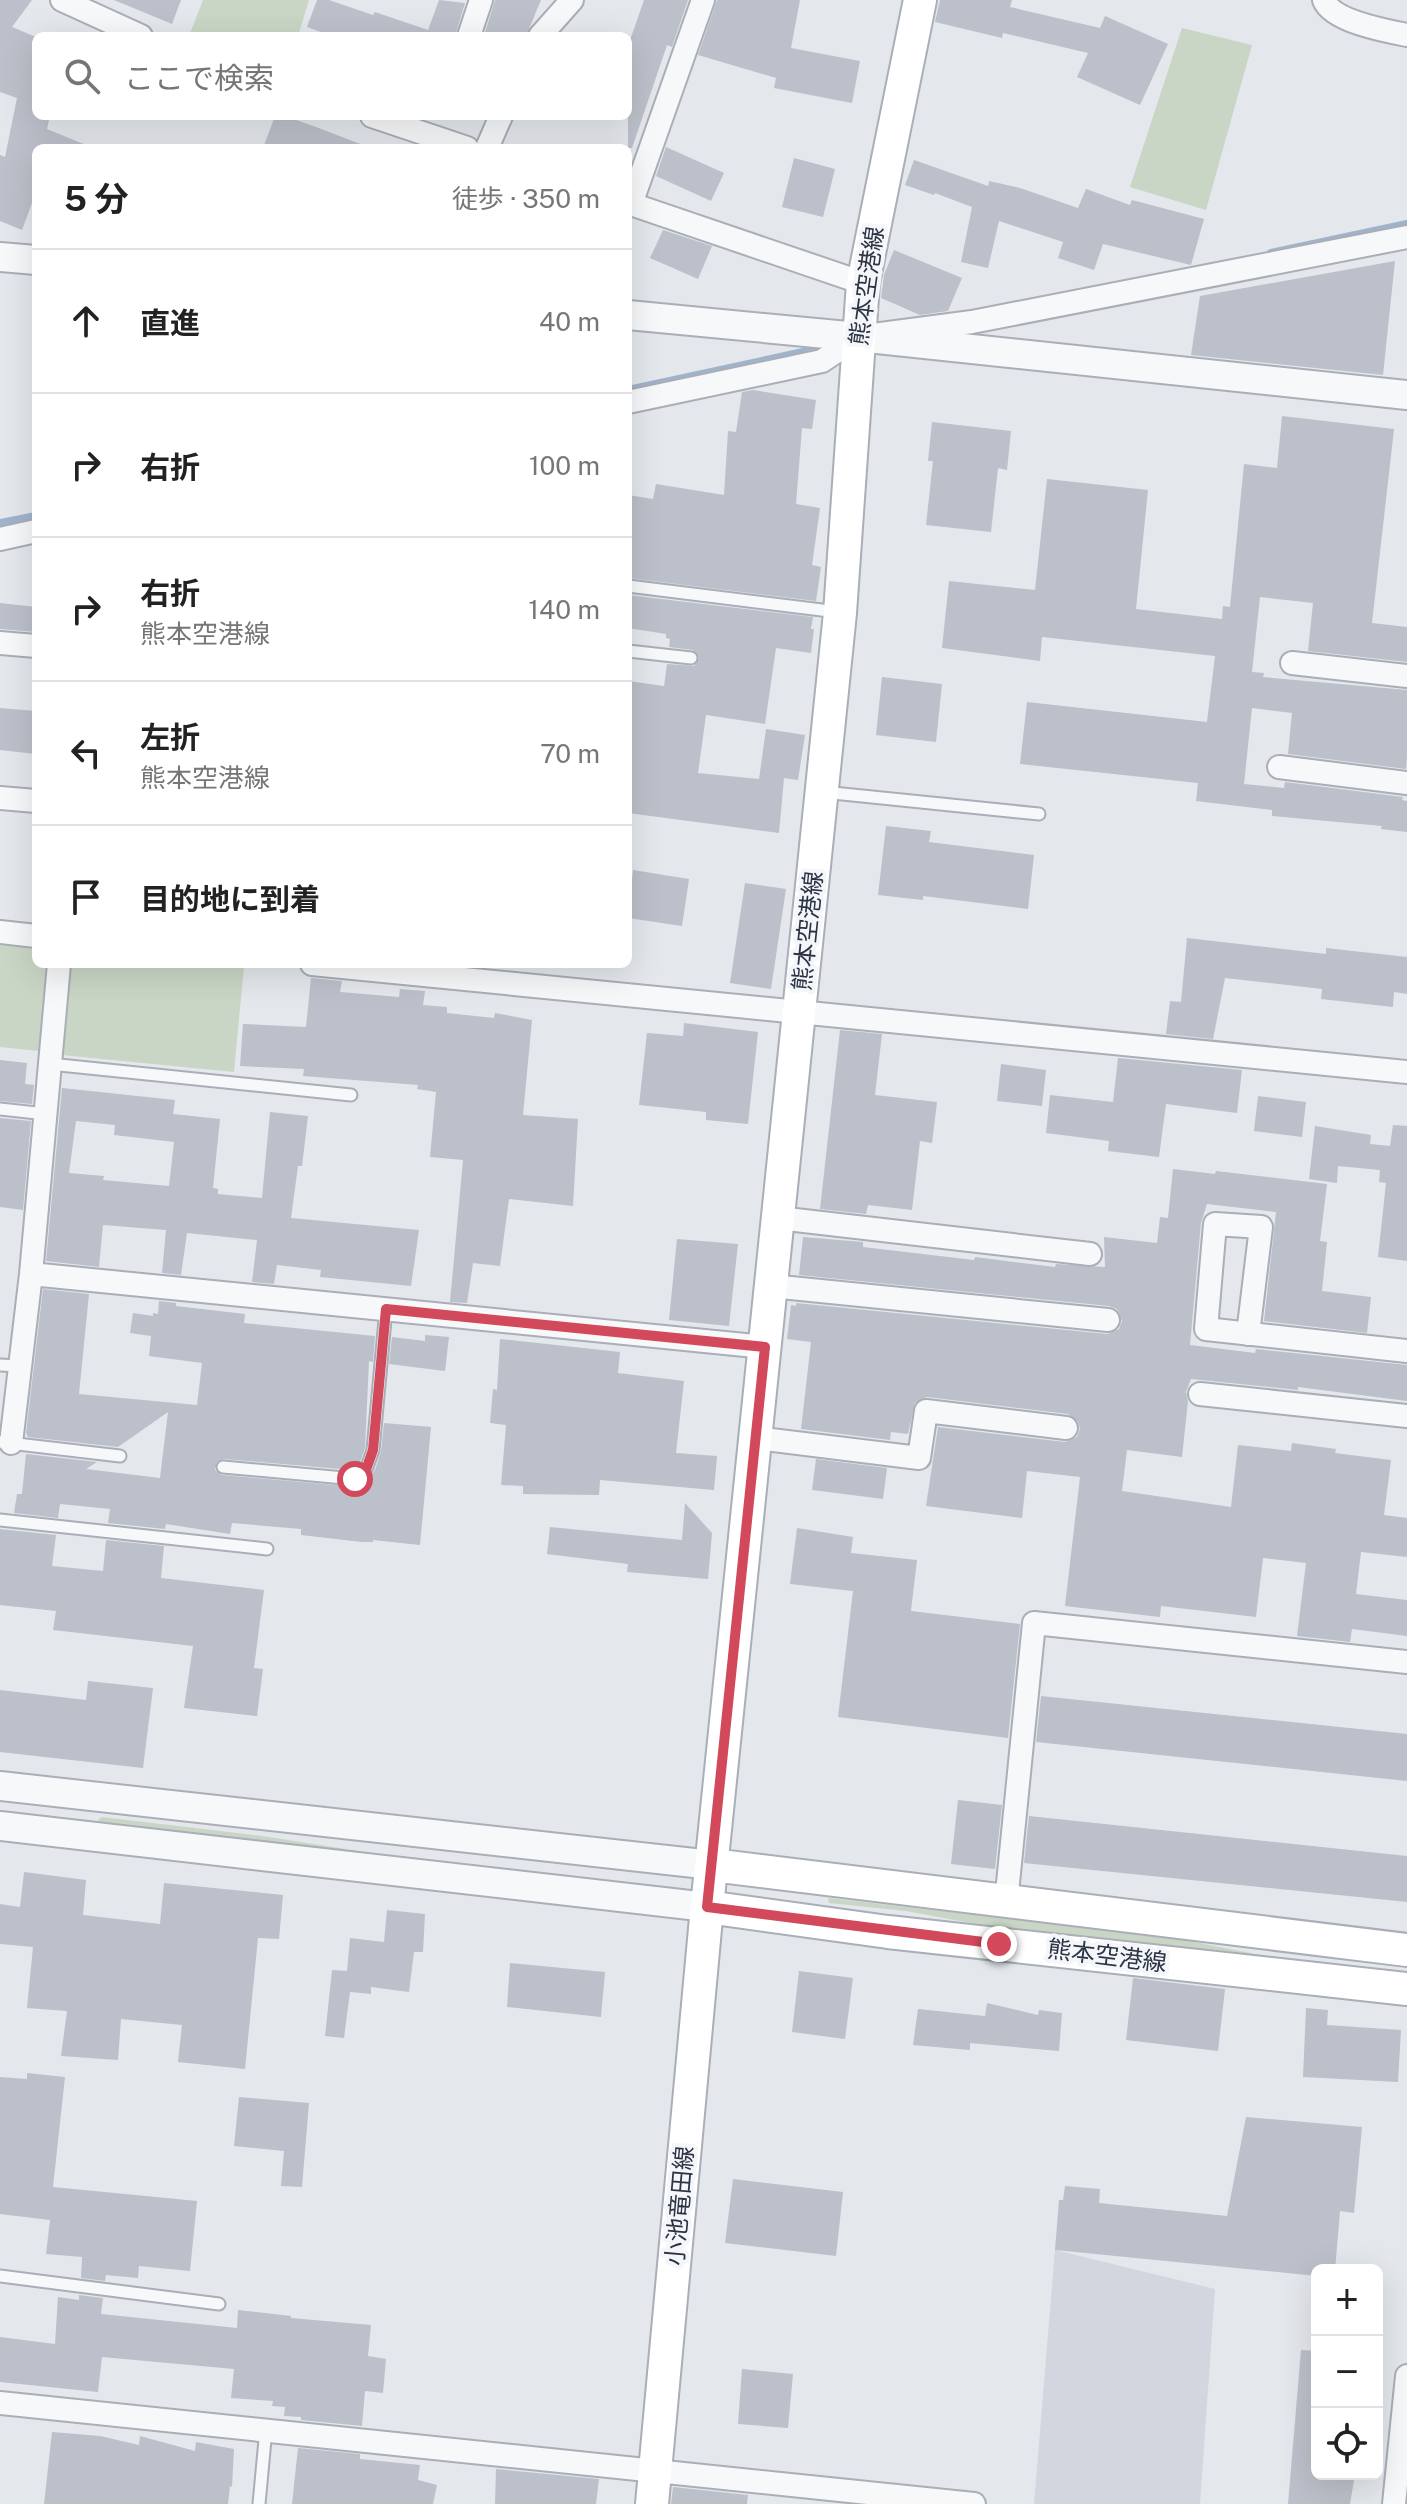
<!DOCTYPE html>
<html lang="ja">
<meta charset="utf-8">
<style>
body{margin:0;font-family:"Public Sans","Noto Sans JP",sans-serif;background:#f2f2f2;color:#222}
.controls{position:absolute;right:24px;bottom:24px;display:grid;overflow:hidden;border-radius:12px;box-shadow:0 8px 32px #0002}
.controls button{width:72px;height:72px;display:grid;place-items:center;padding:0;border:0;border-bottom:2px solid #e0e0e0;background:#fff;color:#222;font:40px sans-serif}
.stop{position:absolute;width:24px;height:24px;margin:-18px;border:6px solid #d1495b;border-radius:50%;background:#fff}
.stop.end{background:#d1495b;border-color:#fff;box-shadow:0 2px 8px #0008}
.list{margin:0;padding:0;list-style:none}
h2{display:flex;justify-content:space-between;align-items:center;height:104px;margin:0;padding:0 32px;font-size:34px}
h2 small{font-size:26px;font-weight:400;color:#767676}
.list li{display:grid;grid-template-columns:52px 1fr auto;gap:24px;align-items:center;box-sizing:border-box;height:144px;padding:0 32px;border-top:2px solid #e0e0e0}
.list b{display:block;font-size:30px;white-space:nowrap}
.list p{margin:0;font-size:26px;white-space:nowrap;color:#767676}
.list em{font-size:26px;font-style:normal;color:#767676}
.icon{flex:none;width:44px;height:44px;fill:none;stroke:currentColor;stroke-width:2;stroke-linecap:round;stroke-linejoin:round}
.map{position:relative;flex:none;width:1407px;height:2504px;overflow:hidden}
.search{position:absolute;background:#fff;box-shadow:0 8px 32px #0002;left:32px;top:32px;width:600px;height:88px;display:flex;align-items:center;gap:20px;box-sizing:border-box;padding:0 28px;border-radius:12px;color:#767676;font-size:30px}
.panel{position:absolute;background:#fff;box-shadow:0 8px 32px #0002;left:32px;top:144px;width:600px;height:824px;border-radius:12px}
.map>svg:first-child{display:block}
.built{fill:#d2d6de}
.green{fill:#c9d6c5}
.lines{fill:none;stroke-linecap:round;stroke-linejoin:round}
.stream{stroke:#9fb4cc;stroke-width:8}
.building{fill:#bbc0ca;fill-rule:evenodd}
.service-casing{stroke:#a9aeb7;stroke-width:15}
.minor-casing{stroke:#a9aeb7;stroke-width:26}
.tertiary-casing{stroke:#a9aeb7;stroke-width:32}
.secondary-casing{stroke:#a9aeb7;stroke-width:36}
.service{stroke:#f7f8fa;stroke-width:11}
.minor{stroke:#f7f8fa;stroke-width:22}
.tertiary{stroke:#f7f8fa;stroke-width:28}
.secondary{stroke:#fff;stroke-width:32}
.route{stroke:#d1495b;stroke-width:10}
.labels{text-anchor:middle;stroke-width:8;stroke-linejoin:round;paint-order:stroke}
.street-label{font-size:24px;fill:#2b3445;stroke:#f4f6f9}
</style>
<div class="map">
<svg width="1407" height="2504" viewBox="0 0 1407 2504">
<rect width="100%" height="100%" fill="#e4e7ec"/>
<path class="built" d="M1055,2250l160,39 -15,215h-166z"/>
<path class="green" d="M203,0h106l-11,36h-109z
M1182,28l70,17 -46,165 -76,-23z
M0,945l36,2v17h12l-9,87 -39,-4z
M71,964l173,2 -10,106 -172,-17z
M102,1817l160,19 188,29v2l-350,-45 -2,-2z
M828,1898l341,39 102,20 77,8v5l-328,-38 -114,-21 -77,-8z"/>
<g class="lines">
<path class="stream" d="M1271,253l136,-29
M628,390l203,-44
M0,523l36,-7"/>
</g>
<path class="building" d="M0,0h32l-20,27 24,10v80l13,3 -2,9 44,18 -55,1v44l-14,38 -22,-9v-66l5,2 12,-59 -17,-6z
M114,0h67l-9,24z
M317,0h12l44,15 2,-3 53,18 11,-30 26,3 -10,33h-123l-25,-9z
M495,0h46l-15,36h-42z
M644,0h44l-16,47 -5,-2 -35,103h-4v-102z
M717,0h83l-9,48 69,13 -8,42 -78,-15 2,-10 -78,-23z
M940,0h72l-2,7 90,21 5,-12 63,28 -28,61 -63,-28 11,-24 -85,-20 -1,5 -67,-16z
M275,116h10l31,11 47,18 -1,3h-99z
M666,147l58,26 -13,28 -55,-25z
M794,158l41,11 -12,48 -41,-10z
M914,160l74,26 1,-5 31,7 58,20 8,-19 44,16 2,-5 72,19 -13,46 -88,-21 -9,26 -36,-12 5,-16 -64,-21 -11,47 -27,-6 11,-55 -37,-14 -1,2 -29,-10z
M663,230l49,16 -14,33 -48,-21z
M894,250l68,28 -14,33 -28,4 -39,-17 3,-23z
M1395,261l-12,114 -192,-20 9,-59z
M753,390l63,10 -4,29 -10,-1 -6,76 24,4 -8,57 9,2 -5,34 -188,-23v-83l25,4 3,-15 68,11 4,-64 8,1 6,-40z
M1282,416l112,13 -22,194 35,4v35l-99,-11 5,-48 -53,-6 -8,75 12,1 -1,4 144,13v67l-1,12 -118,-15 4,-41 -40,-5 -8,76 40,4 1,-6 118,15 -1,3 5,1v31l-26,-3 1,-3 -110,-10v-6l-76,-9 2,-18 -178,-19 7,-62 180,20 8,-66 -173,-19 -2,24 -98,-13 7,-67 86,9 12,-111 101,11 -12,119 86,10 1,-13 7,1 14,-143 33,4z
M932,422l79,9 -4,39 -9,-2 -7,64 -65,-7 7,-64h-5z
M628,595l185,22 -2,12h3l-3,24 -35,-5 -11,76 -59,-9 -8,58 61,6 7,-50 39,6 -7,45 -14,-2 -5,55 -151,-20v-132l36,5 3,-22 27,2 5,-8 -6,-8 -24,-3 1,-8 -4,-1v-4l-38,-6z
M0,603l36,4v25l-36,-3z
M882,677l60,7 -6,58 -60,-7z
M0,708l36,3v43l-36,-4z
M886,826l45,5 -2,11 105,13 -6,54 -105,-13v4l-45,-5z
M633,870l56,9 -7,47 -54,-8z
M745,883l41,6 -15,100 -41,-6z
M1187,938l139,16v-6l81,9v37l-13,-2 -1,15 -72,-8 1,-10 -97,-11 -12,61 -47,-5 4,-33 11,1z
M311,978l31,3 -2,11 59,5 1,-8 25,2 -2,14 24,2v6l47,5 1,-5 37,7 -9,95 55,4 -5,87 -64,-7 -9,67 -27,-3 -6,40 -17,-1 13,-142 -33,-3 6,-65 -19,-3 1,-4 -115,-9 1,-7 -64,-3 3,-42 63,3z
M684,1023l74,9 -10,92 -42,-4v-8l-67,-7 8,-72 36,3z
M840,1030l42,4 -7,61 62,7 -5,41 -12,-2 -8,69 -44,-5 -2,9 -46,-5z
M1118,1058l124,12 -5,43 -71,-9 -7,53 -51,-6 1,-10 -63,-8 4,-38 63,7z
M0,1060l27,3 -2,21 9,1 -2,19 -32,-3z
M1001,1064l45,6 -4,36 -45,-5z
M62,1088l113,12 -2,14 47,5 -7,69 5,1v5l44,4 8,-86 38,4 -6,50h-4l-7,52 128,12 -8,56 -91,-9 1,-7 -44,-5 -3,19 -22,-2 5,-42 -70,-7 -6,42 -19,-2 4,-43 -63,-5 -4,42 -53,-6zM76,1121l39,4 -1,10 60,7 -5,44 -66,-6 1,-4 -35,-3z
M1258,1096l48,6 -4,35 -48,-6z
M0,1118l31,3 -8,89 -23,-3z
M1393,1125l14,1v135l-29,-4 8,-74 -7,-1 1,-12 -42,-4 -1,17 -28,-4 6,-53 56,9 -1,9 20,2z
M1173,1169l42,5 1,-3 111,13 -7,57 7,1 -5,49 49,6 -4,36 -103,-12 12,-109 -69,-8 -6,19 -11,122 65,8 1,-4 151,16v36l-109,-14v3l-107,-11 -5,13 2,9 -6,56 -55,-7 -5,41 109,16 7,-62 53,6 1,-8 44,6 -1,4 56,7 -7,55 23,3v39l-46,-5 -5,42 51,6v36l-55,-7 -2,13 -53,-6 9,-73 -43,-5 -7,59 -95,-11 -1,11 -95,-11 15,-129 -53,-6 -5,47 -96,-12 12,-79 127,15 12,-5 3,-8 -2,-7 -10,-8 -141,-17 -12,6 -7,31 -17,-2 -1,8 -89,-11 10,-87 -24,-3 4,-34 5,1v-3l311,31 12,-5 3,-8 -5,-12 -8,-3 -310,-31 4,-38 60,5v5l111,13 1,-3 80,10 1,-3 49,3 -1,-30 53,6 3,-26 8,1z
M677,1239l61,5 -9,82 -60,-6z
M43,1289l46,5 -10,100 118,11 5,-42 -53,-7 2,-20 -21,-3 3,-20 20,3v-3l5,1 1,-13 17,2v3l69,8 -1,9 131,13 -2,26 -4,-1 -4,87 -5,14 -8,8 -128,-11 -7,3 -2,8 7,5 135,12 18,-17 6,-19 3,-28 47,4 -11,118 -47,-5v2h-11l-61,-7v-6l-69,-6 -2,11 -64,-10 -1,5 -57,-6 2,-14 -50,-5 -2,14 -44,-5 3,-19h5l4,-40 71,8 -11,7 74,9 8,-66 -50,35 -90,-10 -2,-4z
M425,1335l24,2 -4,34 -56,-7 3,-27 33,4z
M500,1339l120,13 -2,21 66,8 -8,72 41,3 -3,34 -114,-10 -1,15 -76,-1v-8l-22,-1 5,-60 -16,-2 3,-34 4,1z
M816,1459l71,9 -4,31 -71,-9z
M685,1503l27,30 -4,46 -81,-7 1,-8 -81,-10 3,-27 132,13z
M797,1528l56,9 -2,16 66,7 -6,51 109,13 -12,114 -170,-21 15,-126 -63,-7z
M0,1529l56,6 -4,31 51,5 3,-31 58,6 -3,32 103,12 -10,78 9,1 -6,47 -73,-8 9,-62 -140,-16 3,-19 -56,-6z
M88,1681l65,7 -10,80 -143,-16v-62l86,10z
M1041,1696l366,38v47l-371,-39z
M958,1800l44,5 -7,64 -44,-5z
M1029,1816l378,40v46l-383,-39z
M24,1872l62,8 -3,35 77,9 4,-41 119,12 -4,44 -21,-1 -13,131 -67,-7 4,-37 -61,-6 -3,41 -57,-4 6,-45 -40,-3 6,-61 -33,-3v-40l20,3z
M387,1910l38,4 -2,38h-9l-5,40 -38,-5v7l-21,-2 -6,46 -19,-2 7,-66 15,1 3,-33 34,4z
M510,1963l95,9 -4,45 -94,-10z
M799,1971l54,7 -8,61 -53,-7z
M1133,1978l92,11 -7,62 -92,-11z
M987,2003l51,12 1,-5 23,3 -3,38 -89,-8v7l-57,-5 5,-36 67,7z
M1306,2008l22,2 -1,15 74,5 -3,52 -95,-5z
M27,2073l38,4 -12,110 144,14 -7,70 -51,-5 -1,12 -32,-3 -1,6 -24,-3 1,-21 -36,-3 4,-34 -50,-6v-137l27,2z
M239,2097l70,6 -7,84 -21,-1 3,-35 -50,-5z
M1246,2117l116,10 -8,86 -14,-2 -5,59h-18v6l-262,-26 4,-50h4l2,-14 35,3 -1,14 128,13z
M733,2179l110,13 -7,64 -111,-13z
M79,2295l24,3 -2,16 136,14 1,-18 53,6v2l80,7 -3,31 18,3 -3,34 -18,-2 -3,35 -61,-6v-3l-17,-1 1,-9 -13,-1 1,-5 -42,-3 3,-29 -132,-12 -4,35 -98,-10v-45l55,7 3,-47 21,3z
M1301,2350l16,1v123h38l-5,30h-62z
M742,2369l51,5 -5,54 -50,-4z
M52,2432l48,4 39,9 1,-9 55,15 1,-9 38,7 -2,38 -2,-1 -2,18h-184z
M298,2448l62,6v5l60,6 -2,15 19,5 -4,19h-141z
M496,2469l103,10 -3,25h-101z
M673,2487l75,8 -1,9h-76z"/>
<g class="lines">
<g class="service-casing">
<path id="service" d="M628,586l210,26
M628,651l63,7
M823,792l216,22
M50,1064l301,31
M0,1109l46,5
M0,1365l20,1
M0,1442l120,14
M223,1467l132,12 12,-12 6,-17 13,-141
M0,1520l267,29
M0,2276l219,28
M259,2504l7,-75"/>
</g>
<g class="minor-casing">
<path id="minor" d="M62,0l79,36
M1324,0c8,21 62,31 83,35
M469,36l12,-36
M540,36l32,-36
M372,116l95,32
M487,148l14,-32
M628,203l235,80
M631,204l72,-204
M628,402l194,-41 36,-24 114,-15 435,-85
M0,539l36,-8
M0,643l36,3
M1292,663l115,13
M1279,767l128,16
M0,798l36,3
M0,932l36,4
M312,964l1095,108
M778,1218l312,36
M31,1274l734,73
M771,1286l337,34
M1248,1334l13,-107 -46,-3 -9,105 201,22
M1200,1394l207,22
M756,1438l163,20 7,-47 140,17
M11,1443l20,-169 28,-310
M1006,1903l28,-280 373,39
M0,2403l974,101
M1394,2504l13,-128"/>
</g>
<g class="tertiary-casing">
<path id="tertiary" d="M0,257l36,3
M628,315l230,22 549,58
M0,1786l712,79
M0,1826l707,81"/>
</g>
<g class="secondary-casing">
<path id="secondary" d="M712,1865l695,85
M707,1907l181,25 519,57
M652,2504l55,-597 133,-1294 23,-330 57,-283"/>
</g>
<use href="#service" class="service"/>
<use href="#minor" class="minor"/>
<use href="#tertiary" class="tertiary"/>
<use href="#secondary" class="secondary"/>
</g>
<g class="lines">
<path class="route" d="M355,1479l12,-12 6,-17 13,-141 379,38 -58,560 292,37"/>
</g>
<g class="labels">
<g class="street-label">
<text transform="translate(867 286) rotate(-82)" y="8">熊本空港線</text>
<text transform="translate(808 931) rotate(-84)" y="8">熊本空港線</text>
<text transform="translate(1107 1956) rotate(7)" y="8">熊本空港線</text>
<text transform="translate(680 2206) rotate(-85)" y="8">小池竜田線</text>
</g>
</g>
</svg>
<div class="controls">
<button>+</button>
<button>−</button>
<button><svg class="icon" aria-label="locate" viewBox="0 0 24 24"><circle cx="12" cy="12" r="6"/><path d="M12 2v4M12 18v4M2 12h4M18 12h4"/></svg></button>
</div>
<div class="stop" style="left:355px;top:1479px"></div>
<div class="stop end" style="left:999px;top:1944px"></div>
<div class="search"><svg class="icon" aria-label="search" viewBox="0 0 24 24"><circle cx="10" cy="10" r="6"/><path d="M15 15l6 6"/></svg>ここで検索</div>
<section class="panel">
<h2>5 分<small>徒歩 · 350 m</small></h2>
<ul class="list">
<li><svg class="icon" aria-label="ahead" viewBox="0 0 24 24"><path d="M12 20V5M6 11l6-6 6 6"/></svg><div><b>直進</b></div><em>40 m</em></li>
<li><svg class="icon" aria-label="right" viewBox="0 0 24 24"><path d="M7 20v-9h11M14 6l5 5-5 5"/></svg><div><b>右折</b></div><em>100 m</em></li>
<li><svg class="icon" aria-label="right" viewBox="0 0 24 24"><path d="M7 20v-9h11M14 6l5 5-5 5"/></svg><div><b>右折</b><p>熊本空港線</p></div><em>140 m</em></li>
<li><svg class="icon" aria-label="left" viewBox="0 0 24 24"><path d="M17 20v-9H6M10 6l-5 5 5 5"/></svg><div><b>左折</b><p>熊本空港線</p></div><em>70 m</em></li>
<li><svg class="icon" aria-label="arrive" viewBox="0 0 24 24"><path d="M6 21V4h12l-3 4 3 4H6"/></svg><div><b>目的地に到着</b></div></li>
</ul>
</section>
</div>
